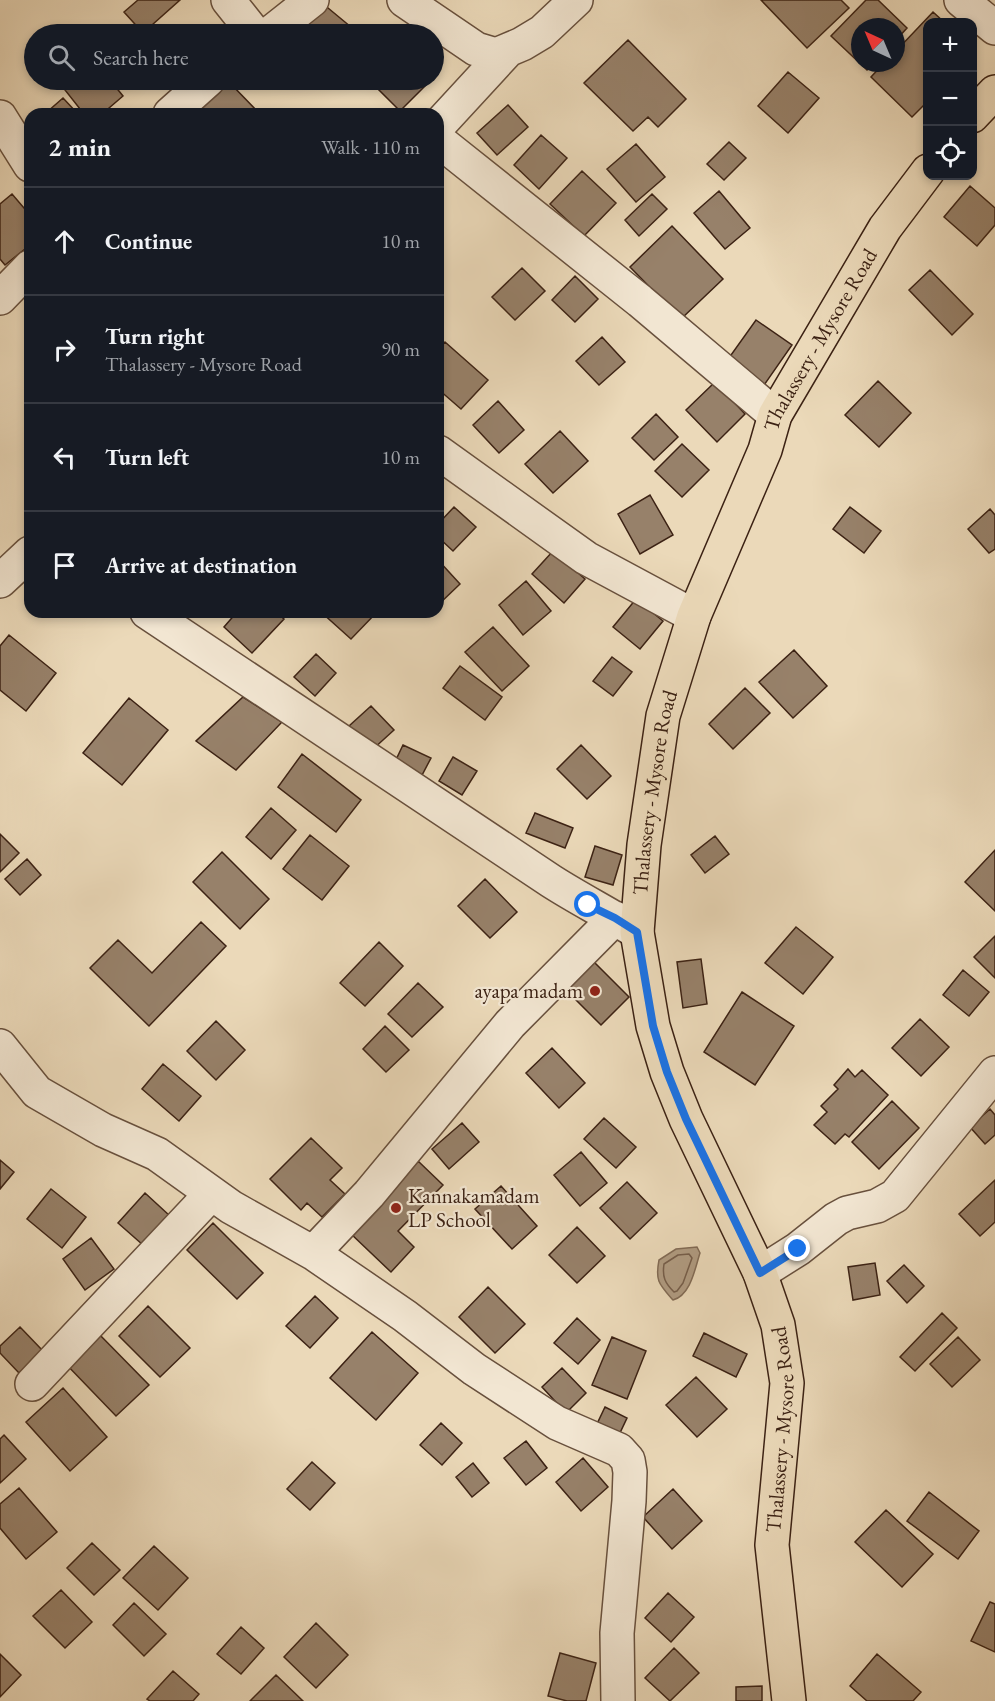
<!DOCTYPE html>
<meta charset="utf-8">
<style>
body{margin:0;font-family:"EB Garamond",serif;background:#242831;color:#f1f3f6}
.controls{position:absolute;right:18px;top:18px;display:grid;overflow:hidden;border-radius:12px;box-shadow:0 3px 9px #0003}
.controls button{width:54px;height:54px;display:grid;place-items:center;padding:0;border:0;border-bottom:2px solid #363941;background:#171b24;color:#f1f3f6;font:30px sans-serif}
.compass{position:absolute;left:851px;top:18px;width:54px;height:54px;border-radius:50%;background:#171b24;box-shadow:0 3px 9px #0003;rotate:316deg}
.stop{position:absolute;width:18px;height:18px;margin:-14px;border:4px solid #1a73e8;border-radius:50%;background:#fff}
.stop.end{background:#1a73e8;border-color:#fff;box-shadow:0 2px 6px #0008}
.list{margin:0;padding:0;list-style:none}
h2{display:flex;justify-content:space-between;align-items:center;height:78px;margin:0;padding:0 24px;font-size:26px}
h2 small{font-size:20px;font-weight:400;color:#9ea1a6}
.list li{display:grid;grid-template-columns:39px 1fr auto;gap:18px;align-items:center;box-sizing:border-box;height:108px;padding:0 24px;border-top:2px solid #363941}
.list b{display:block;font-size:22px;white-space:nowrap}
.list p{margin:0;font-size:20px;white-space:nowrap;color:#9ea1a6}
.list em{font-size:20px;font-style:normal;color:#9ea1a6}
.icon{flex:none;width:33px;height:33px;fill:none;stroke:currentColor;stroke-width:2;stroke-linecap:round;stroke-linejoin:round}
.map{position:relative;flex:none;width:995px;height:1701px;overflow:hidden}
.search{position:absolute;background:#171b24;box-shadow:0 3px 9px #0003;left:24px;top:24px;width:420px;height:66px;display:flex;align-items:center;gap:15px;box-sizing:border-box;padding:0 21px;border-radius:33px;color:#9ea1a6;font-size:22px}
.panel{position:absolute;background:#171b24;box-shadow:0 3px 9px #0003;left:24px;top:108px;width:420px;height:510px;border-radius:18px}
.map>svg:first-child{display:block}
.water{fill:#b09b81;stroke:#826b55;stroke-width:1.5}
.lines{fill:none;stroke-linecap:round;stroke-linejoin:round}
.shore{stroke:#765e4a;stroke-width:1.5}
.building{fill:#97816a;stroke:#3c2214;stroke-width:1.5}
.minor-casing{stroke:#68503d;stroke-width:36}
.major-casing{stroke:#3c2214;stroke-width:36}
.minor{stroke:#f2e6d2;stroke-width:33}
.major{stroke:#ebd9b9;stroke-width:33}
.route{stroke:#1a73e8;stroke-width:8}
.poi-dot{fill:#8f2418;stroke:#f2e6d2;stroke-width:2}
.labels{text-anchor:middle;stroke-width:4.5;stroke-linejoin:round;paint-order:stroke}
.street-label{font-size:21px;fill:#3c2214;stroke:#f2e6d2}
.poi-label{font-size:21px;fill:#3c2214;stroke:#f2e6d2;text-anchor:end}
</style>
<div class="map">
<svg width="995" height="1701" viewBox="0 0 995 1701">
<rect width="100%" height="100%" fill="#ebd9b9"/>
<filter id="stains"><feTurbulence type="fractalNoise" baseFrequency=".00333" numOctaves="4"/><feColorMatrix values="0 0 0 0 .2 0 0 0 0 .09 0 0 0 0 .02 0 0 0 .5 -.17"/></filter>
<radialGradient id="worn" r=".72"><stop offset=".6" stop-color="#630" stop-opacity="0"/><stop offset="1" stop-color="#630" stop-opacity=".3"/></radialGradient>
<path class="water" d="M697,1247l3,6c-5,15 -9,42 -27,47 -14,-16 -18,-19 -14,-40l17,-11z"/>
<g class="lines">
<path class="shore" d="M689,1254l3,4 -9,25 -6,8 -3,1c-9,-9 -12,-15 -10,-28l14,-9z"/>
</g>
<path class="building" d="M138,0h42l-37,33 -19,-21z
M761,0h80l8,8 -42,40z
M866,0h12l29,28 -11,12v-13h-36v36h14l-7,7 -36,-34z
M322,3l35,29 -2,2h-59z
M933,12l11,10h-16v79l-16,16 -41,-40 13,-14h12v-12z
M628,40l58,59 -28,28 -10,-10 -15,14 -49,-48z
M788,72l31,26 -31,35 -30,-27z
M79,80h31l13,16 -21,18h-18l-19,-24z
M378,80h47l3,3 -28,28 -27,-27z
M228,81l32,33h-52l-7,-7z
M63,98l15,16h-29l-2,-2z
M508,105l20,22 -31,28 -20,-22z
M541,135l26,23 -28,31 -25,-24z
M729,142l17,16 -22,22 -17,-16z
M636,144l29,33 -29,25 -29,-33z
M582,171l34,32 -32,33 -34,-32z
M970,186l25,22v17l-18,21 -33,-29z
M719,191l31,37 -25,21 -31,-36z
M12,194l18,21v30l-25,20 -5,-6v-55z
M652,194l15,15 -28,27 -14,-16z
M672,226l51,53 -42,40 -51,-52z
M522,268l23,23 -30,29 -23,-23z
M930,270l43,44 -21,21 -43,-45z
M575,276l23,23 -23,23 -23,-22z
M756,320l36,25 -30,43 -36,-26z
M602,337l23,25 -26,23 -23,-24z
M445,342l43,38 -27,29 -23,-20v-39z
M878,381l33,32 -32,34 -34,-32z
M715,382l30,32 -28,28 -31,-32z
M498,401l26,29 -25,23 -26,-28z
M656,414l22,23 -24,23 -22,-22z
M560,431l28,30 -35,32 -28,-29z
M682,444l27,26 -27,27 -27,-26z
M650,495l23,40 -33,19 -22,-40z
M454,507l22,20 -23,24 -15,-14v-13z
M850,507l31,24 -17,22 -31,-24z
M990,509l5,6v34l-6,4 -21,-24z
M553,551l32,28 -21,24 -32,-29z
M438,560l22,24 -22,21z
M526,581l25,30 -28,24 -24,-30z
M636,599l27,22 -23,28 -27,-22z
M237,612h39l8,7 -32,34 -28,-26z
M321,612h56l-26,27z
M493,627l36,39 -27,25 -37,-39z
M9,635l47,38 -30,38 -26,-21v-44z
M794,650l33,36 -34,32 -34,-36z
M316,654l20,19 -21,23 -21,-19z
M612,657l20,15 -19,24 -20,-15z
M460,666l42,31 -17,23 -42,-32z
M745,688l25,25 -37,36 -24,-25z
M243,697l39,25 -46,48 -40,-29z
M129,698l39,32 -46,55 -39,-32z
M371,706l23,24 -22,20 -23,-24z
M403,745l28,13 -11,21 -27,-13z
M581,745l30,31 -24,23 -30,-30z
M302,754l59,46 -25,32 -58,-45z
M453,757l24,14 -15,24 -23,-14z
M271,808l25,22 -25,29 -25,-22z
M535,813l38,15 -8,20 -39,-15z
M0,834l19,19 -19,19z
M310,835l39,31 -27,34 -39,-31z
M715,836l14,18 -24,19 -14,-18z
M595,846l27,9 -9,30 -28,-8z
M995,850v61l-30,-29z
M222,852l47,47 -29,30 -47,-47z
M27,859l14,16 -21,20 -15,-16z
M485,879l32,33 -27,26 -32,-32z
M201,922l25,24 -77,80 -59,-58 28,-28 34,33z
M796,927l37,30 -30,37 -38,-31z
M995,936v42l-21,-21z
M379,942l24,24 -38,40 -25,-23z
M589,957l40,40 -28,28 -40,-40z
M701,959l6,45 -24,4 -6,-46z
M963,970l26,22 -20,24 -26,-21z
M418,983l25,24 -31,30 -24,-23z
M742,992l52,34 -39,59 -51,-33z
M920,1019l29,28 -28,29 -29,-28z
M216,1021l29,29 -29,30 -29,-29z
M385,1026l24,24 -23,22 -23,-23z
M552,1048l33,35 -26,25 -33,-35z
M163,1064l38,32 -22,25 -37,-32z
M848,1069l7,8 7,-7 26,25 -39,42 -4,-3 -10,10 -21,-19 13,-13 -6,-6 17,-17 -4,-4z
M892,1101l27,27 -40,41 -27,-27z
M990,1109l5,6v20l-10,9 -15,-17z
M604,1118l32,29 -20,21 -32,-29z
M462,1123l17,19 -30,27 -17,-20z
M311,1138l31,30 -12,12 15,14 -23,23 -15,-14 -6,7 -31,-31z
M581,1152l26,31 -27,23 -26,-31z
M0,1160l14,12 -14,17z
M418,1161l25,24 -45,46 16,16 -23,25 -42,-40z
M995,1180v42l-15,14 -21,-22z
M627,1182l30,31 -27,26 -30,-31z
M501,1186l36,40 -25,23 -37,-40z
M51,1189l35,28 -24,31 -35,-29z
M145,1193l25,23 -27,29 -25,-22z
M213,1223l50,50 -26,26 -50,-49z
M577,1227l28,29 -28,27 -28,-28z
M91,1238l23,31 -29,21 -22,-31z
M875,1263l5,32 -27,5 -5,-33z
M904,1265l20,21 -17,17 -20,-22z
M488,1287l37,37 -30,29 -36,-36z
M315,1296l23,22 -28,30 -24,-22z
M148,1306l42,42 -30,29 -41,-41z
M942,1313l15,15 -42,43 -15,-14z
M577,1318l23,22 -22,24 -24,-21z
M20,1327l23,24 -24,22 -19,-20v-7z
M96,1331l53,54 -33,31 -52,-54z
M372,1332l46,41 -42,47 -46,-42z
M704,1333l43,21 -11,23 -43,-21z
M612,1337l34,14 -19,48 -35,-14z
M958,1337l22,23 -28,27 -22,-23z
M562,1368l24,25 -20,20 -24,-26z
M696,1377l31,32 -30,28 -31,-32z
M63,1388l44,49 -37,34 -44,-49z
M605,1407l22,11 -9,19 -22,-11z
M441,1423l21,20 -20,22 -22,-20z
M4,1435l22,24 -26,24v-44z
M526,1441l21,27 -21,17 -22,-27z
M583,1458l25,29 -27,24 -25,-29z
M312,1462l23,21 -25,27 -23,-21z
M473,1463l16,20 -17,14 -16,-20z
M19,1488l38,44 -31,27 -26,-31v-24z
M673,1489l29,32 -30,28 -29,-32z
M929,1492l50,39 -21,28 -51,-38z
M886,1510l47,44 -31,33 -47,-45z
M92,1543l28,27 -26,25 -27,-27z
M154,1546l34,32 -30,32 -35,-32z
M61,1590l31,32 -27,26 -32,-32z
M668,1593l26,24 -23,25 -26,-24z
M990,1602l5,2v48l-24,-11z
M134,1603l32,31 -22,22 -31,-31z
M316,1623l32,32 -32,33 -32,-31z
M241,1627l23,21 -23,26 -24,-20z
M674,1648l25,25 -29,28 -25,-23z
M560,1653l36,10 -10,38h-19l-19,-5z
M0,1654l21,21 -21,22z
M877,1654l44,38 -8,9h-46l-17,-15z
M173,1671l26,23 -6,7h-43l-3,-2z
M276,1675l27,26h-53z
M762,1686v15h-26v-14z"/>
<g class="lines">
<g class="minor-casing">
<path id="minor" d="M228,0l27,34
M404,0l72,49 20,6 26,-11 20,-12 34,-32
M961,0l34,28
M269,34l43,-34
M170,114l38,-34
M0,117l30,48
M438,126l70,-76
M438,140l202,161 135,114
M0,298l30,-31
M438,452l148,106 108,58
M0,581l30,-28
M147,612l404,269c28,18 58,33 86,51
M0,1046l37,46 66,38 54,24 74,53 82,46 92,63 69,53 83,54 62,27 9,10 2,12 -1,29 -12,132 1,68
M313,1253l56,-59 141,-170 105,-106
M760,1273l38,-24 38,-30 11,-6 30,-7 18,-10 100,-123
M32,1384l179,-190"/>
</g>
<g class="major-casing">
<g id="major">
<path d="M972,116l23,-24"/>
<path id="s1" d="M789,1701l-17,-156 15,-162 -9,-58 -18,-52 -74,-154 -19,-47 -14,-46 -16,-94 7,-87 19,-129 31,-100 71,-166 10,-35 110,-187 43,-57"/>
</g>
</g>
<use href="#minor" class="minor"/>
<use href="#major" class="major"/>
</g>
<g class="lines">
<path class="route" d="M588,905l27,13 22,14 16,94 14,46 19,47 74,154 38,-24"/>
</g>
<g class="poi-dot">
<circle cx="595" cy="991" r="6"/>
<circle cx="396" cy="1208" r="6"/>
</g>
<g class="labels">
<g class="street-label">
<text dy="7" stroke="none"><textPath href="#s1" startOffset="1425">Thalassery - Mysore Road</textPath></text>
<text dy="7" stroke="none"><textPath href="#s1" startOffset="939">Thalassery - Mysore Road</textPath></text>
<text dy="7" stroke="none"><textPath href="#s1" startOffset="273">Thalassery - Mysore Road</textPath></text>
</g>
<g class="poi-label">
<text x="583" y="998">ayapa madam</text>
<text x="408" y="1203" text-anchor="start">Kannakamadam<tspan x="408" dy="24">LP School</tspan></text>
</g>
</g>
<rect width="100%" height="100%" filter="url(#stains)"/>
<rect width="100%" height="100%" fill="url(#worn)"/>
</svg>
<div class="controls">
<button>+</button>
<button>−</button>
<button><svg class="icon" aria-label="locate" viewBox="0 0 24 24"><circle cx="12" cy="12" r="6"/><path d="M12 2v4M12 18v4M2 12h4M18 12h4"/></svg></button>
</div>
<svg class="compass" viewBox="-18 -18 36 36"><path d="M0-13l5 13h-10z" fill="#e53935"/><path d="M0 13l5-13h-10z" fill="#9ea1a6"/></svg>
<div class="stop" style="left:588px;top:905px"></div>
<div class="stop end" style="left:798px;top:1249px"></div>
<div class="search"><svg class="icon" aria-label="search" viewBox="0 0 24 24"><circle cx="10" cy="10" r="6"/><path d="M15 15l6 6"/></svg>Search here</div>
<section class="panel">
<h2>2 min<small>Walk · 110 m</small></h2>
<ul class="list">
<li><svg class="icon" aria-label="ahead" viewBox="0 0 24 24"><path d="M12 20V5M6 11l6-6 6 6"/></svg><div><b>Continue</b></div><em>10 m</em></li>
<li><svg class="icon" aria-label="right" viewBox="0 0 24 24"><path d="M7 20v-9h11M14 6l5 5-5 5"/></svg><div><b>Turn right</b><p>Thalassery - Mysore Road</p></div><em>90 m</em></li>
<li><svg class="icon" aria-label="left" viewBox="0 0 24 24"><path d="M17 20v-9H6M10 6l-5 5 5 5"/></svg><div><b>Turn left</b></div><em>10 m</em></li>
<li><svg class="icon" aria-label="arrive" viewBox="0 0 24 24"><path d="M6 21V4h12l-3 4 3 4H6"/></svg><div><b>Arrive at destination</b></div></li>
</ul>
</section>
</div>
